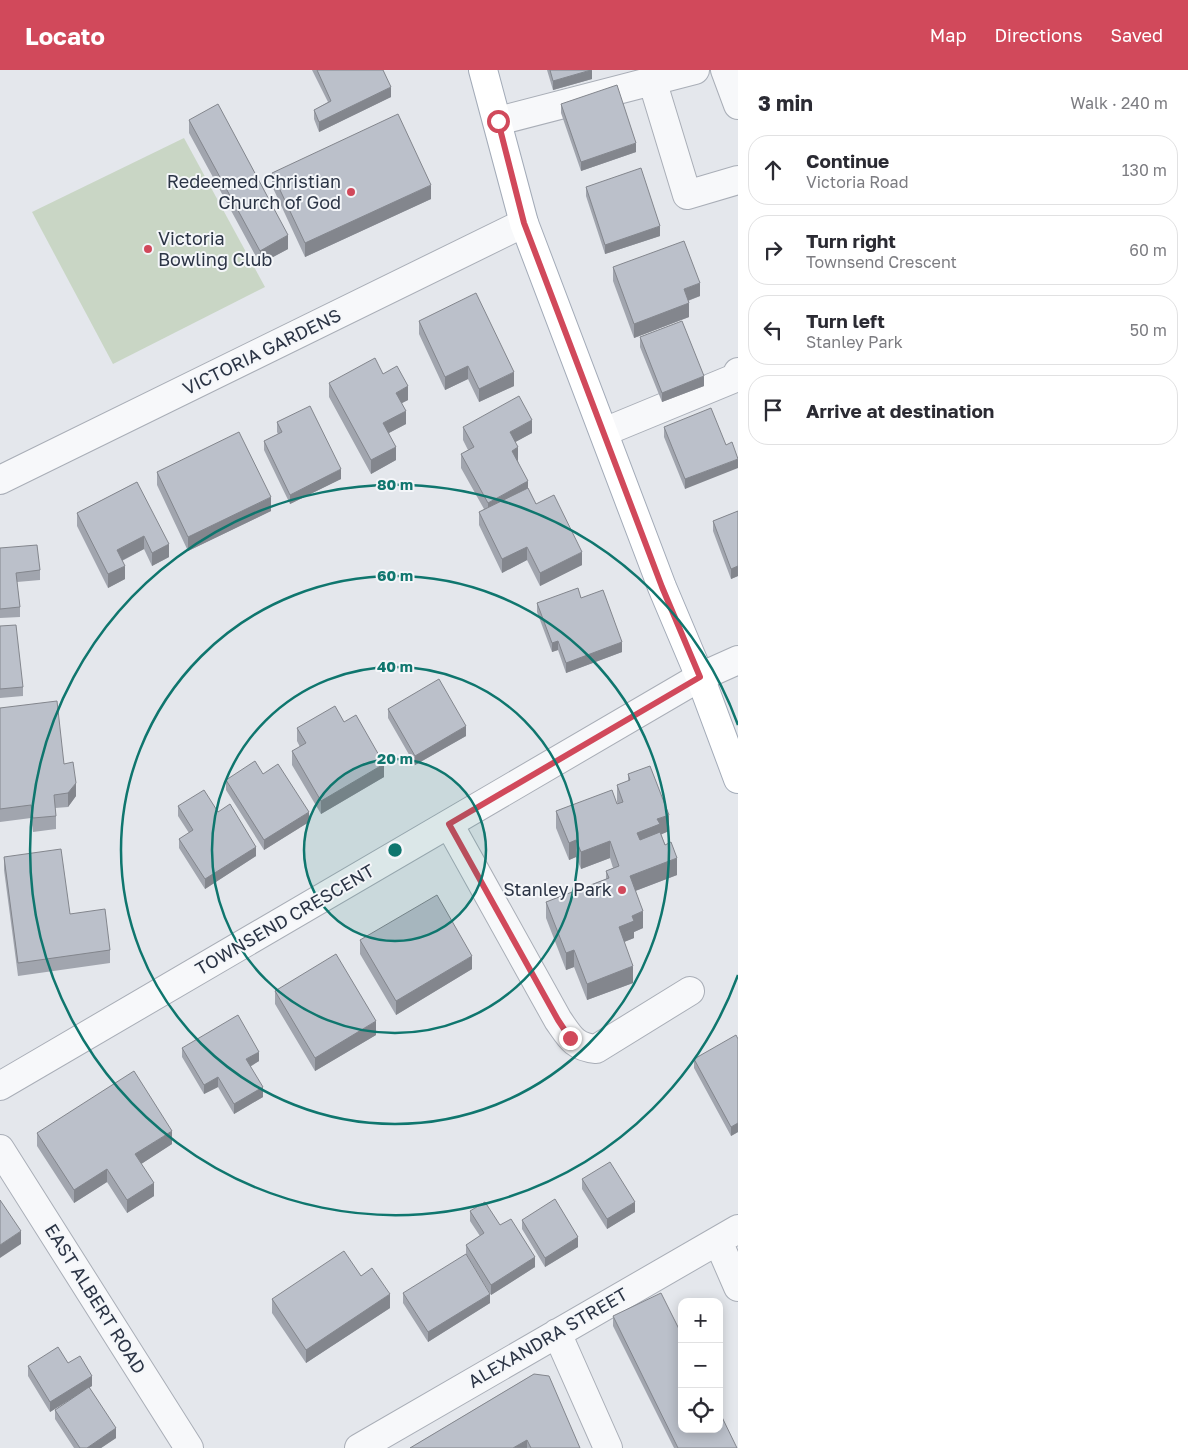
<!DOCTYPE html>
<meta charset="utf-8">
<style>
body{margin:0;font-family:"Golos Text",sans-serif;background:#f2f2f3;color:#2b2b33}
.controls{position:absolute;right:15px;bottom:15px;display:grid;overflow:hidden;border-radius:10px;box-shadow:0 2px 12px #0003}
.controls button{width:45px;height:45px;display:grid;place-items:center;padding:0;border:0;border-bottom:1px solid #e1e1e2;background:#fff;color:#2b2b33;font:25px sans-serif}
.stop{position:absolute;width:15px;height:15px;margin:-11px;border:4px solid #d1495b;border-radius:50%;background:#fff}
.stop.end{background:#d1495b;border-color:#fff;box-shadow:0 1px 5px #0008}
.list{margin:0;padding:0;list-style:none}
h2{display:flex;justify-content:space-between;align-items:center;height:65px;margin:0;padding:0 20px;font-size:21px}
h2 small{font-size:16px;font-weight:400;color:#7c7c81}
.list li{display:grid;grid-template-columns:32px 1fr auto;gap:15px;align-items:center;box-sizing:border-box;height:70px;margin:0 10px 10px;padding:0 10px;border:1px solid #e1e1e2;border-radius:20px}
.list b{display:block;font-size:19px;white-space:nowrap}
.list p{margin:0;font-size:16px;white-space:nowrap;color:#7c7c81}
.list em{font-size:16px;font-style:normal;color:#7c7c81}
.icon{flex:none;width:28px;height:28px;fill:none;stroke:currentColor;stroke-width:2;stroke-linecap:round;stroke-linejoin:round}
.map{position:relative;flex:none;width:738px;height:1378px;overflow:hidden}
header{display:flex;align-items:center;gap:30px;box-sizing:border-box;height:70px;padding:0 25px;background:#d1495b;color:#fff}
header strong{font-size:24px}
nav{display:flex;gap:28px;margin-inline-start:auto;font-size:18px}
main{display:flex}
aside{flex:1;background:#fff}
.map>svg:first-child{display:block}
.green{fill:#c9d6c5}
.lines{fill:none;stroke-linecap:round;stroke-linejoin:round}
.minor-casing{stroke:#a9aeb7;stroke-width:30}
.major-casing{stroke:#a3abb8;stroke-width:30}
.minor{stroke:#f7f8fa;stroke-width:28}
.major{stroke:#fff;stroke-width:28}
.wall{fill:#a1a5ae}
.shaded-wall{fill:#83868d}
.building{fill:#bbc0ca;stroke:#83868d}
.route{stroke:#d1495b;stroke-width:6}
.ring{fill:none;stroke:#0f766e;stroke-width:2.5}
.poi-dot{fill:#d1495b;stroke:#f4f6f9;stroke-width:2}
.labels{text-anchor:middle;stroke-width:4;stroke-linejoin:round;paint-order:stroke}
.poi-label{font-size:18px;fill:#2b3445;stroke:#f4f6f9;text-anchor:end}
.street-label{font-size:18px;fill:#2b3445;stroke:#f4f6f9}
.centre{fill:#0f766e;stroke:#f4f6f9;stroke-width:2.5}
.ring-label{font-size:15px;text-anchor:middle;font-weight:bold;fill:#0f766e;stroke:#f4f6f9;stroke-width:4;stroke-linejoin:round;paint-order:stroke}
</style>
<header>
<strong>Locato</strong>
<nav><a>Map</a><a>Directions</a><a>Saved</a></nav>
</header>
<main>
<div class="map">
<svg width="738" height="1378" viewBox="0 0 738 1378">
<rect width="100%" height="100%" fill="#e4e7ec"/>
<path class="green" d="M184,68l81,149 -152,77 -81,-152z"/>
<g class="lines">
<g class="minor-casing">
<path id="minor" d="M725,0l13,35
M652,10l35,115 51,-15
M498,51l197,-51
M604,362l131,-54 3,-6
M0,410l524,-257
M449,754l109,196c12,17 16,27 38,29l94,-58
M0,1016l700,-409 38,-17
M0,1079l189,299
M718,1171l20,46
M557,1263l51,115
M359,1378l379,-219"/>
</g>
<g class="major-casing">
<path id="major" d="M483,0l41,153 138,364 38,90 38,102"/>
</g>
<use href="#minor" class="minor"/>
<use href="#major" class="major"/>
</g>
<path class="wall" d="M312,0h71l8,27 -72,35 -5,-13v-9l14,-8z
M547,0h45v9l-39,11z
M561,34l75,48 -55,19 -20,-58z
M189,50l99,129 -28,15 -71,-131z
M272,103l159,26 -126,58 -33,-71z
M586,117l74,49 -55,18 -19,-58z
M613,197l87,29 -12,5 1,16 -55,21 -21,-57z
M419,251l95,65 -35,16 -11,-23 -23,11 -26,-56z
M640,267l64,49 -42,16 -22,-55z
M383,304l25,26 -6,3 4,21 -17,9 7,27 -25,14 -42,-77v-14z
M277,352l64,57 -51,25 -26,-54v-9l14,-7 -1,-2z
M463,357l69,6 -17,9 3,19 10,28 8,15 46,61 -42,21 -13,-26 -25,13 -23,-48v-13l5,-3 -23,-41v-14l7,-4 -5,-10z
M664,357l62,18 -41,44 -21,-52z
M157,402l114,39 -83,40 -31,-66z
M137,412l32,75 -17,9 -8,-17 -22,12 3,18 -17,9 -31,-62v-13z
M738,441v65l-7,3 -18,-48v-10z
M0,478l40,22v10l-23,2 3,25v10l-20,1z
M581,528l41,54 -56,21 -8,-23 -6,2 -15,-40v-9z
M0,556l23,61v9l-23,2z
M0,638l64,56 12,32 -8,11 -13,1 1,8v13l-23,3 -2,-14 -31,4z
M388,639l78,27 -51,29 -27,-47z
M344,652l40,55 -63,37 -29,-49v-14l8,-4 -3,-6v-13z
M263,704l46,48 -45,28 -38,-60v-10z
M628,704l41,57 -8,3 16,41 -42,16 8,37 -9,4v6l-10,4 9,41 -46,17 -13,-33 -8,3 -20,-52v-16l60,-23v-8l7,-3 -3,-10 -29,11 -5,-12 -7,3 -13,-32v-17l62,-7 -1,-2v-17l11,-4z
M178,736l40,6 38,44 -51,33 -26,-41v-9l10,-6 -11,-17z
M4,787l106,93v13l-92,13 -14,-106z
M360,870l112,29 -76,46 -36,-61z
M275,921l101,44 -61,36 -40,-67z
M738,969v93l-7,4 -37,-68v-9z
M182,978l77,13 -9,6 13,30 -29,17 -16,-27 -14,7 -22,-37z
M37,1063l135,11 -31,20 13,32 -27,17 -20,-31 -33,21 -37,-57z
M582,1109l53,33 -28,17 -25,-40z
M470,1141l30,14 35,42 -44,28 -25,-41v-9l14,-9 -10,-15z
M522,1150l56,27 -33,20 -23,-38z
M361,1206l29,32 -84,55 -34,-50v-14z
M403,1223l87,10 -62,39 -25,-39z
M613,1246l124,132h-63l-61,-122z
M68,1293l24,23 -3,1 27,51 -15,10h-27l-19,-29v-9l20,-14 -25,16 -22,-36v-10z
M534,1304l46,74h-170z"/>
<path class="shaded-wall" d="M592,0v9l-39,11v-9z
M391,17v10l-72,35v-10z
M636,73v9l-55,19v-9z
M431,115v14l-126,58v-14z
M660,156v10l-55,18v-9z
M288,165v14l-28,15v-13z
M700,213v13l-16,6v-13z
M689,233v14l-55,21v-14z
M468,296v13l-23,11v-13z
M514,302v14l-35,16v-13z
M704,306v10l-42,16v-9z
M408,316v14l-12,6v-13z
M406,341v13l-23,12v-13z
M532,350v13l-22,12v-13z
M396,377v13l-25,14v-14z
M518,377v14l-6,3v-13z
M738,389v9l-53,21v-10z
M341,399v10l-51,25v-9z
M528,411v13l-40,22v-13z
M271,427v14l-83,40v-14z
M144,466v13l-27,14v-13z
M169,474v13l-17,9v-13z
M527,477v13l-25,13v-14z
M582,482v13l-42,21v-13z
M125,496v13l-17,9v-14z
M738,496v10l-7,3v-10z
M558,571v9l-6,2v-9z
M622,572v10l-56,21v-10z
M466,656v10l-51,29v-9z
M384,694v13l-63,37v-13z
M76,713v13l-8,11v-14z
M309,742v10l-45,28v-10z
M669,745v16l-9,4 -23,15v-17l20,-14z
M576,770v17l-7,3v-17z
M610,771v17l-29,11v-17z
M256,777v9l-51,33v-10z
M677,788v17l-47,18v-17z
M643,841v17l-9,4v6l-15,6v-17l13,-11z
M574,880v17l-8,3v-17z
M472,886v13l-76,46v-14z
M633,896v17l-46,17v-16z
M376,951v14l-61,36v-13z
M259,982v9l-13,8v-10z
M218,1007v10l-14,7v-9z
M263,1017v10l-29,17v-10z
M738,1053v9l-7,4v-9z
M172,1061v13l-37,24v-14z
M107,1099v13l-33,21v-13z
M154,1113v13l-27,17v-13z
M635,1132v10l-28,17v-10z
M21,1161v13l-21,14v-13z
M578,1167v10l-33,20v-9z
M535,1187v10l-44,28v-10z
M390,1224v14l-84,55v-13z
M490,1224v9l-62,39v-10z
M92,1306v10l-42,26v-10z
M116,1358v10l-15,10h-14z
M527,1370v8h-14z"/>
<path class="building" d="M317,0h66l8,17 -72,35 -5,-12 17,-9z
M550,0h41l-38,11z
M617,15l19,58 -55,19 -20,-58z
M218,34l70,131 -28,16 -71,-131z
M398,44l33,71 -126,58 -33,-70z
M641,98l19,58 -55,19 -19,-58z
M684,171l16,42 -16,6 5,14 -55,21 -21,-57z
M476,223l38,79 -35,17 -11,-23 -23,11 -26,-56z
M682,251l22,55 -42,17 -22,-56z
M375,288l8,16 14,-8 11,20 -12,7 10,18 -23,12 13,24 -25,13 -42,-77z
M519,326l13,24 -22,12 8,15 -6,4 16,30 -40,22 -27,-49 13,-7 -11,-20z
M310,336l31,63 -51,26 -26,-54 18,-9 -5,-10z
M711,338l15,37 6,-3 6,17 -53,20 -21,-52z
M239,362l32,65 -83,40 -31,-65z
M137,412l32,62 -17,9 -8,-17 -27,14 8,16 -17,8 -31,-61z
M528,418l8,16 18,-9 28,57 -42,21 -13,-26 -25,12 -23,-47z
M738,441v55l-7,3 -18,-48z
M37,475l3,25 -24,3 4,34 -20,2v-61z
M578,518l3,10 22,-8 19,52 -56,21 -8,-22 -6,2 -15,-40z
M16,555l7,62 -23,2v-63z
M439,609l27,47 -51,30 -27,-47z
M57,631l7,63 9,-2 3,21 -8,10 -14,2 2,21 -23,2 -2,-13 -31,4v-101z
M335,636l9,16 12,-7 28,49 -63,37 -29,-50 14,-8 -9,-15z
M255,691l8,13 15,-10 31,48 -45,28 -38,-60z
M650,696l19,49 -12,4 3,5 -23,9 3,7 20,-8 5,13 6,-3 6,16 -47,18 13,35 -11,5 2,5 -15,6 14,39 -46,18 -13,-34 -8,3 -20,-51 63,-24 -3,-7 13,-5 -9,-25 -29,11 -5,-12 -7,3 -13,-32 56,-21 5,14 6,-2 -6,-17 13,-5 -2,-6z
M204,720l14,22 12,-8 26,43 -51,32 -26,-40 14,-9 -15,-24z
M61,779l9,65 35,-5 5,41 -92,13 -14,-106z
M437,825l35,61 -76,45 -36,-61z
M336,884l40,67 -61,37 -40,-67z
M238,945l21,37 -13,7 17,28 -29,17 -16,-27 -14,8 -22,-37z
M736,965l2,4v84l-7,4 -37,-68z
M134,1001l38,60 -37,23 19,29 -27,17 -20,-31 -33,21 -37,-57z
M610,1092l25,40 -28,17 -25,-40z
M555,1129l23,38 -33,21 -23,-38z
M0,1130l21,31 -21,14z
M485,1132l15,23 11,-6 24,38 -44,28 -25,-40 18,-12 -14,-22z
M344,1181l17,25 11,-8 18,26 -84,56 -34,-51z
M466,1184l24,40 -62,38 -25,-39z
M661,1223l21,42v94h37v-18l18,37h-59l-65,-132z
M58,1277l10,16 12,-7 12,20 -42,26 -22,-36z
M534,1304l15,2 31,72h-49l-4,-8 -14,8h-103z
M89,1317l27,41 -29,20h-7l-25,-38z"/>
<g class="lines">
<path class="route" d="M498,51l26,102 138,364 38,90 -251,147 109,196 12,18"/>
</g>
<circle cx="395" cy="780" r="91" fill="#0f766e" fill-opacity=".12"/>
<g class="ring">
<circle cx="395" cy="780" r="91"/>
<circle cx="395" cy="780" r="183"/>
<circle cx="395" cy="780" r="274"/>
<path d="M738 905A365 365 0 1 1 738 655"/>
</g>
<g class="poi-dot">
<circle cx="351" cy="122" r="5"/>
<circle cx="148" cy="179" r="5"/>
<circle cx="622" cy="820" r="5"/>
</g>
<g class="labels">
<g class="poi-label">
<text x="341" y="118">Redeemed Christian<tspan x="341" dy="21">Church of God</tspan></text>
<text x="158" y="175" text-anchor="start">Victoria<tspan x="158" dy="21">Bowling Club</tspan></text>
<text x="612" y="826">Stanley Park</text>
</g>
<g class="street-label">
<text transform="translate(262 282) rotate(-26)" y="6">VICTORIA GARDENS</text>
<text transform="translate(285 850) rotate(-30)" y="6">TOWNSEND CRESCENT</text>
<text transform="translate(95 1229) rotate(58)" y="6">EAST ALBERT ROAD</text>
<text transform="translate(548 1268) rotate(-30)" y="6">ALEXANDRA STREET</text>
</g>
</g>
<circle cx="395" cy="780" r="8" class="centre"/>
<g class="ring-label">
<text x="395" y="420">80 m</text>
<text x="395" y="511">60 m</text>
<text x="395" y="602">40 m</text>
<text x="395" y="694">20 m</text>
</g>
</svg>
<div class="controls">
<button>+</button>
<button>−</button>
<button><svg class="icon" aria-label="locate" viewBox="0 0 24 24"><circle cx="12" cy="12" r="6"/><path d="M12 2v4M12 18v4M2 12h4M18 12h4"/></svg></button>
</div>
<div class="stop" style="left:498px;top:51px"></div>
<div class="stop end" style="left:570px;top:968px"></div>
</div>
<aside>
<h2>3 min<small>Walk · 240 m</small></h2>
<ul class="list">
<li><svg class="icon" aria-label="ahead" viewBox="0 0 24 24"><path d="M12 20V5M6 11l6-6 6 6"/></svg><div><b>Continue</b><p>Victoria Road</p></div><em>130 m</em></li>
<li><svg class="icon" aria-label="right" viewBox="0 0 24 24"><path d="M7 20v-9h11M14 6l5 5-5 5"/></svg><div><b>Turn right</b><p>Townsend Crescent</p></div><em>60 m</em></li>
<li><svg class="icon" aria-label="left" viewBox="0 0 24 24"><path d="M17 20v-9H6M10 6l-5 5 5 5"/></svg><div><b>Turn left</b><p>Stanley Park</p></div><em>50 m</em></li>
<li><svg class="icon" aria-label="arrive" viewBox="0 0 24 24"><path d="M6 21V4h12l-3 4 3 4H6"/></svg><div><b>Arrive at destination</b></div></li>
</ul>
</aside>
</main>
